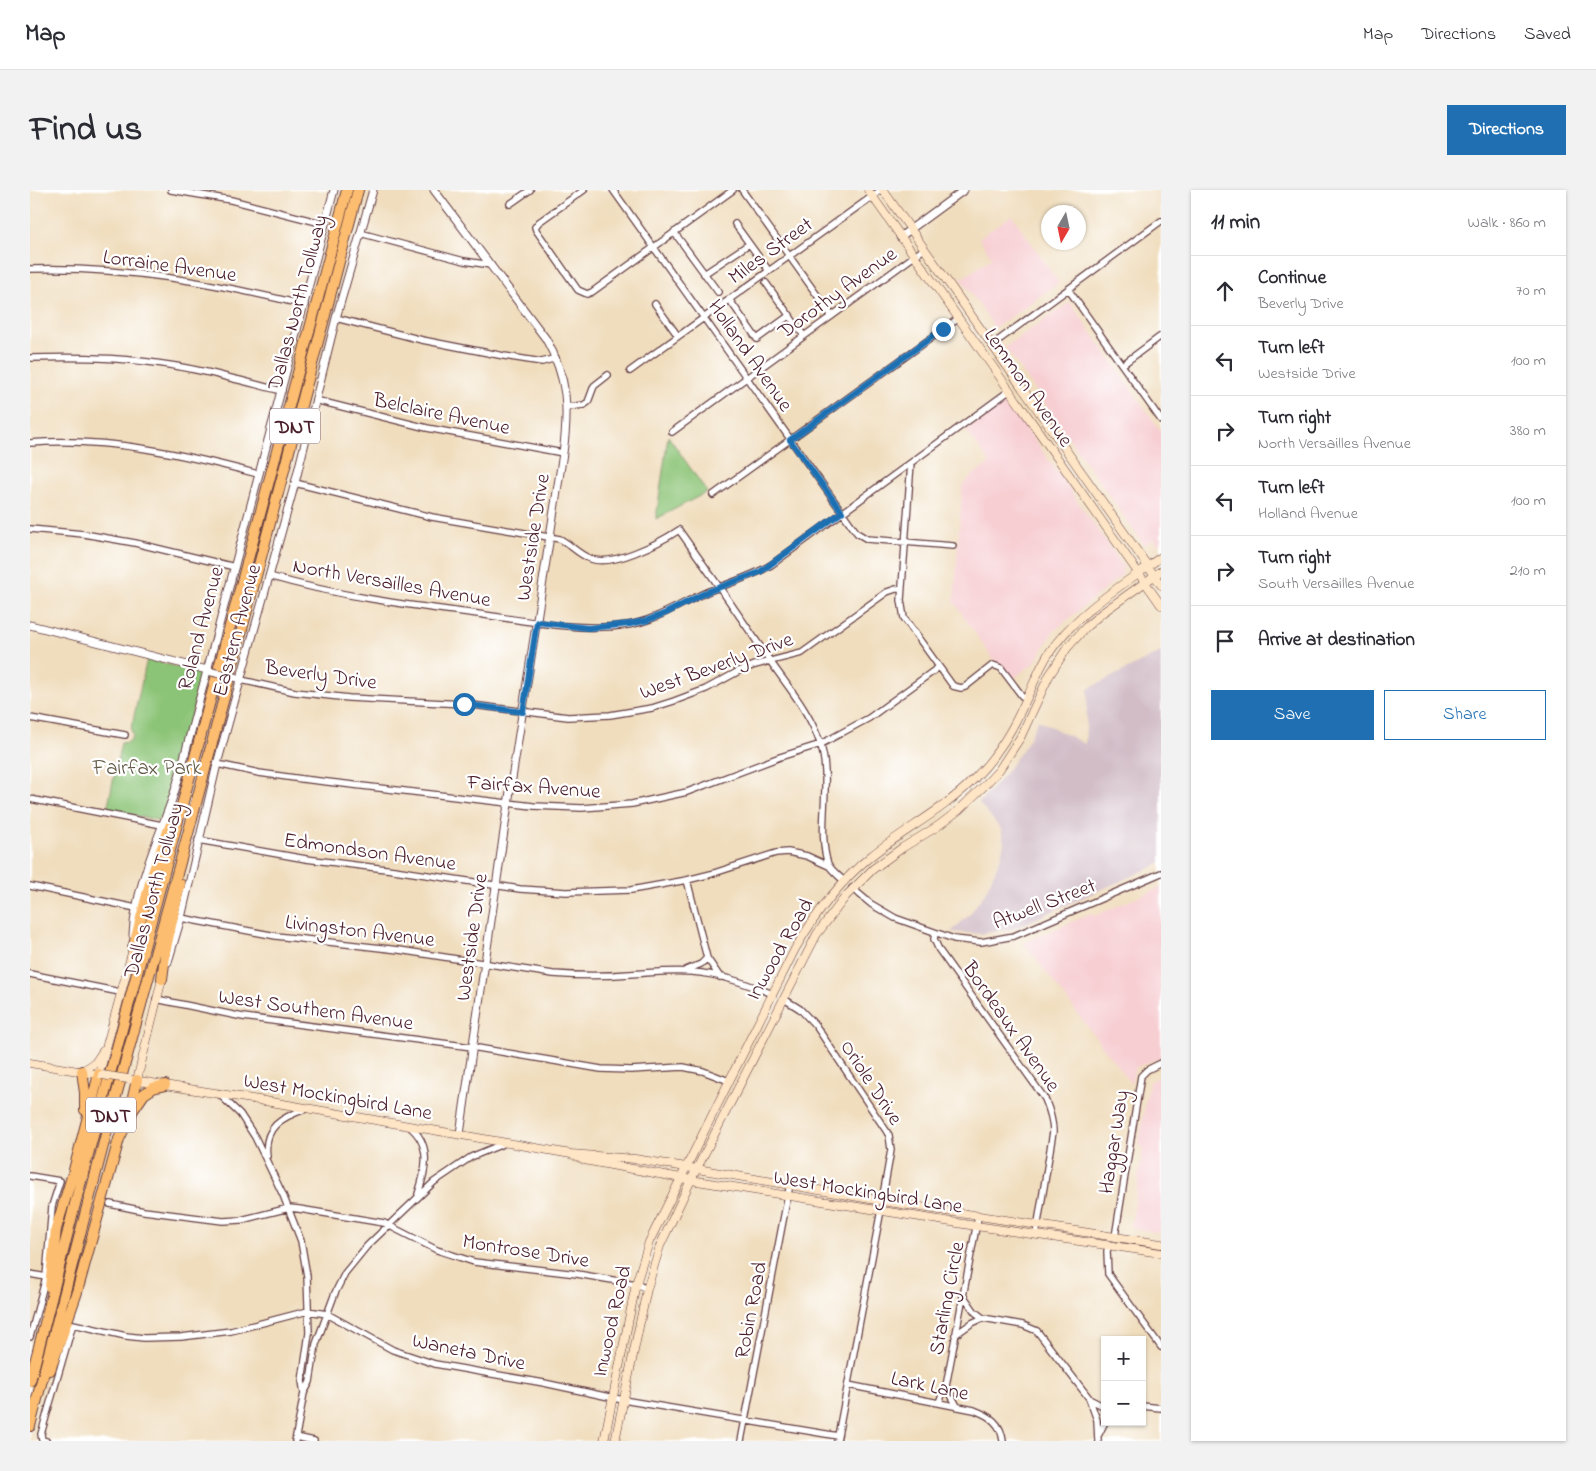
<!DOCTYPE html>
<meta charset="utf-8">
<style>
body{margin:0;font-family:"Indie Flower",sans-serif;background:#f2f2f3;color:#2b2b33}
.controls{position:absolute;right:15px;bottom:15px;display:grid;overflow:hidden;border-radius:0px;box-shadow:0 1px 4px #0004}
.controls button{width:45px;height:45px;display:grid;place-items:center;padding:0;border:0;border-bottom:1px solid #e1e1e2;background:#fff;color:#2b2b33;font:25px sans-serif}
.compass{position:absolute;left:1011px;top:15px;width:45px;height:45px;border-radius:50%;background:#fff;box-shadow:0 1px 4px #0004;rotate:189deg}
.stop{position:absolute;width:15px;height:15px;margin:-11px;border:4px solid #1f6fb2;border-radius:50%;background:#fff}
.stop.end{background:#1f6fb2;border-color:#fff;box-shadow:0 1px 5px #0008}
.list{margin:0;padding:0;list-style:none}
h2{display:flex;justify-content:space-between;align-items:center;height:65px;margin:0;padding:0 20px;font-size:21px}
h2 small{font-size:16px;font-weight:400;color:#7c7c81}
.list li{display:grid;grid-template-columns:32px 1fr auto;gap:15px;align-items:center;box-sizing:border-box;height:70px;padding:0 20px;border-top:1px solid #e1e1e2}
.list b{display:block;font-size:19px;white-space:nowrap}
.list p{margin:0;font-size:16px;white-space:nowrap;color:#7c7c81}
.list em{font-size:16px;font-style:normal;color:#7c7c81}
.actions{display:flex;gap:10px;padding:15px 20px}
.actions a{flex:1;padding:11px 0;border:1px solid #1f6fb2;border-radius:0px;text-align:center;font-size:18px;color:#1f6fb2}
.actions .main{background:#1f6fb2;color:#fff}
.icon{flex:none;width:28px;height:28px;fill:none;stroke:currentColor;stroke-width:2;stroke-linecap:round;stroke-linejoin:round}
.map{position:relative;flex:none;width:1131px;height:1251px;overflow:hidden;border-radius:0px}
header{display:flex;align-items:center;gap:30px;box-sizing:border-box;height:70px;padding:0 25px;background:#fff;border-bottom:1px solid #e1e1e2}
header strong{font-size:24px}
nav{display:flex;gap:28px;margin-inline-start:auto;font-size:18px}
.intro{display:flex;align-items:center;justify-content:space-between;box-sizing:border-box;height:120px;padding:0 30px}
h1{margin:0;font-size:35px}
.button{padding:12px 22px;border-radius:0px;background:#1f6fb2;color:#fff;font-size:18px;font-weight:700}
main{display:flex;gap:30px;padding:0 30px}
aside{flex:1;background:#fff;border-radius:0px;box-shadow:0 1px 4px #0004}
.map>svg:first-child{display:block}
.built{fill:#f7cfd3}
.industrial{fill:#d2bdc7}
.green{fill:#8cc477;stroke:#6b7251}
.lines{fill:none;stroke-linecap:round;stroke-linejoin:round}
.minor-casing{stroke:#633c41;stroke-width:8}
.tertiary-casing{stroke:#633c41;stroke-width:9}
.secondary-casing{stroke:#633c41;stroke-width:9}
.motorway-casing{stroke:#633c41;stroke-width:12}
.minor{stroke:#fff;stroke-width:5.5}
.tertiary{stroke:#fff;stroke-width:7}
.secondary{stroke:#fee5c5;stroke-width:8}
.motorway{stroke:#fcbd6f;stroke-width:10}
.tertiary-bridge-casing{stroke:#633c41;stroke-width:9;stroke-linecap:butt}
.secondary-bridge-casing{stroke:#633c41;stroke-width:9;stroke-linecap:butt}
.tertiary-bridge{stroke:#fff;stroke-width:7}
.secondary-bridge{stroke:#fee5c5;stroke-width:8}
.route{stroke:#1f6fb2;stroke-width:6}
.labels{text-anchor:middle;stroke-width:4.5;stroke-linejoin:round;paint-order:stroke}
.shield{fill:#fff;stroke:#80626b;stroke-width:1}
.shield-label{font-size:20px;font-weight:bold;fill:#4a1f2b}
.street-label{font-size:21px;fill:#4a1f2b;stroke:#fff}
.park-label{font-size:21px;fill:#615946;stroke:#fff}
</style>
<header>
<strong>Map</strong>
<nav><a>Map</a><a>Directions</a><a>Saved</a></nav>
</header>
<div class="intro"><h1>Find us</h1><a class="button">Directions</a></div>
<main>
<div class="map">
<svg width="1131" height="1251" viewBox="0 0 1131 1251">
<rect width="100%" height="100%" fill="#fff"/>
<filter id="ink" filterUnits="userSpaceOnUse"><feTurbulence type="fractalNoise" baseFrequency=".02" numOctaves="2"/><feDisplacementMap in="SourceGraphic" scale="10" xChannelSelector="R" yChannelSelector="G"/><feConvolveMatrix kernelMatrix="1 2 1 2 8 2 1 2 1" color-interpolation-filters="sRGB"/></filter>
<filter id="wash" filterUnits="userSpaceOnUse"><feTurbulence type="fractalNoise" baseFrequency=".0096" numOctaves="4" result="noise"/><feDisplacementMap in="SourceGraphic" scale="20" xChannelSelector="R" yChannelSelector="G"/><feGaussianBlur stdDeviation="1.12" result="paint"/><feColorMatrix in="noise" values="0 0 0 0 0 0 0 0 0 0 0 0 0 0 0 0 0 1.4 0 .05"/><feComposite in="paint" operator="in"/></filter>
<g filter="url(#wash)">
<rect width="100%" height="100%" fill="#f0ddbd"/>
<path class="built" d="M982,25l47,68 -64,45 -34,-49 31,-21 -13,-20z
M1040,112l91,129v111l-4,3 -4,-6 -9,6 -139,-198z
M977,211l117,166 -3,3 2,4 -70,58 -18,30 -22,17 -12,-14 -6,-3 -41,-60 8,-116 9,-10 19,-13 -24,-33z
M1131,697v170l-26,11 -4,16 -107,-141 68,-30 2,3z
M1131,886v157l-30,-5 12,-81 -5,-1 11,-64z"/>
<path class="industrial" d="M1131,462v211l-146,65 -34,6 -30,-2 19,-18 16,-23 15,-34 3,-15 -3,-13 -22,-26 25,-28 13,-18 10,-14 11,-23 47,24 3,-55z"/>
<path class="green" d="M638,246l39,56 -51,27z
M117,469l53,14 2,2 -25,94 -14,46 -2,4 -4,1 -50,-10 14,-67 8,-1 4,-6 -2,-7z"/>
</g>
<g filter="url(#ink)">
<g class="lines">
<g class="minor-casing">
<path id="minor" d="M141,0l60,10 94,24
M554,0l-45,32 -4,5 1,3 42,60 9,4 5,-2 141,-102
M583,0l244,343 10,6 86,7
M712,0l90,126
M480,14l20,-14
M705,34l34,47
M644,42l44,60
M330,43l104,28 27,4
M0,79c93,-3 185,14 275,36
M674,84l45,-30
M736,93l38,53
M1038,99l93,131
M699,109l28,40 33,-24
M625,114l23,32
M306,128l86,22 82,16 38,6 14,-4
M962,155l169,-124
M0,168c40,-1 79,-1 118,4 45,5 90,18 134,29
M1092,175l39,-29
M600,181l251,-181
M285,210l112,28 136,25
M537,217l17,-2 4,-3 6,-16 14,-11
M642,242l252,-183
M0,253c78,-6 153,11 228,31
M881,273l-10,137 3,18 49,68 8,2 4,-1 28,-22 8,3 21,28 5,2
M265,293l137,34 128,22c10,5 18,15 29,19 21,11 72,-16 90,-28 30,42 60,85 89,128 19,28 41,52 52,85 13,36 -4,86 8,121 3,6 11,12 16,17
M683,305l246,-177
M0,339l54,5 51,9 100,24
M239,386c68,20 138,29 209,38 50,7 100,18 150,11 30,-5 53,-22 81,-34 21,-8 42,-14 62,-26l238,-174
M211,490l54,12 54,6 115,6 104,13 42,-2 42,-7 22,-7 32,-12 33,-18 16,-6 47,-12 85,-61 9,-3h5
M0,528l95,17
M187,574l42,9 43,6 231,27 49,2 50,-4 55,-12 93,-35 41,-13 48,-26 70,-51
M0,609l132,26
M168,650l108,19 88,11 126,19 46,3 65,-2 56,-10 24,-6 65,-21 12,-1 19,4 22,10
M657,690l20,78 13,19
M0,696l106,22
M822,698l19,16 24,14 59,21 27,3 33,-6 147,-63
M151,728l95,18 123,14 154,24c26,2 52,2 77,0 20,-1 41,-4 62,-2 28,2 55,12 81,22
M905,744l-1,5 5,11 106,149c5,12 8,21 8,33l-17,103
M656,780l15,-6 6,-6
M0,784l90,18
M126,809l87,18 229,30 129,22 30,1 52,-3 20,4 26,10
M754,809l16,10 16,17 73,109 2,15 -9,51
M188,903l22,21 15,23 28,58 18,46 6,35 2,57 -7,48 2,12
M380,937c22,18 16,43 8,67
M237,966c-4,-29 15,-39 39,-47
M0,986l30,5 -8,25 -6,71 -16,60
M80,1014l34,7 79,10 18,-1 48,-12 10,1 85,14 53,27 37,12 103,12 59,10 11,5
M1085,1047l26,-161 6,-6 14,-7
M1079,1056l-2,5 1,23 53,73
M0,1084l16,3
M933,1105l12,17 8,6 40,7 14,6 52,67 8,22 1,21
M925,1145l17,-12 11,-5
M818,1195l126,25c16,6 27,13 29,31
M916,1196l11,20
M1061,1210l14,7
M909,1212l7,-16 32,-169
M1112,1216l19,2
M1069,1244l6,-12
M266,1247l18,4
M16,1251l-4,-1 -1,-6 32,-110 53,12 18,2 37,-1 50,-6 77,-20 19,3 66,36 42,14 109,19 79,17 215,36
M265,1251l9,-48 6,-11 6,-38 19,-51 10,-20 22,-27 67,-64 37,-25 34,-14
M711,1251l49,-257
M807,1251l44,-231"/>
</g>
<g class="tertiary-casing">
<path id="tertiary" d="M404,0l112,149c22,39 23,71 17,114l-55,351 -48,330
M870,47l64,-47
M0,435l181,46
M103,745c2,-45 22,-88 37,-130 8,-21 13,-44 19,-66l145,-549
M138,772l13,-44 36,-154 78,-281 41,-165 37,-128"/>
</g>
<g class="secondary-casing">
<path id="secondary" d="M838,0l293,415
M853,0l278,395
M0,873l72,12
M52,881l13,-8 8,-12
M69,884l34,-125
M103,890l144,23 294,51 64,5 45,7 202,35 279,43
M107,890l25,-101
M543,965l11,5 113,21 279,45 185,27
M574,1251l32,-157 13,-42 146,-293c21,-36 44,-67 76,-93 34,-27 73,-46 103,-77 22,-22 38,-48 50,-75 8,-16 14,-33 23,-48 27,-42 74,-70 114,-99
M585,1251l32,-152 13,-43 31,-66 126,-246 29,-38 27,-27 29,-21 36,-22 21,-16 25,-24 15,-16 21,-32 29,-62 18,-28 19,-21 16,-14 59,-42"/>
</g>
<g class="motorway-casing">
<path id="motorway" d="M103,759l19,-74 18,-49
M132,789l4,-31 14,-64
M52,881l3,22v17
M100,920l7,-30
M20,1097l6,-58 18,-59 25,-96
M20,1180l27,-78 42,-153 14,-29 11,-16 9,-6 12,-3
M0,1191c25,-93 46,-188 73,-281l244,-910
M0,1236l86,-330 73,-266 169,-640"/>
</g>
<use href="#minor" class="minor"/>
<use href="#tertiary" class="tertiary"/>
<use href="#secondary" class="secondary"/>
<use href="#motorway" class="motorway"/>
<g class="tertiary-bridge-casing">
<path id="tertiary-bridge" d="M182,482l26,6"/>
</g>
<g class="secondary-bridge-casing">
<path id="secondary-bridge" d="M72,885l26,4"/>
</g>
<use href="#tertiary-bridge" class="tertiary-bridge"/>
<use href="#secondary-bridge" class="secondary-bridge"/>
</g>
</g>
<g class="lines" filter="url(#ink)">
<path class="route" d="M434,514l59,8 14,-90 51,6 42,-4 18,-4 18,-7 41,-21 53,-20 82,-60 -52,-72 153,-111"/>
</g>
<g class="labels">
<g class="shield">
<rect x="240" y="218.5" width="50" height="35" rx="4"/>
<rect x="56" y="907.5" width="50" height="35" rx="4"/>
</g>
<g class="shield-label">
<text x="265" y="243">DNT</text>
<text x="81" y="932">DNT</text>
</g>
<g class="street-label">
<text transform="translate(740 60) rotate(-36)" y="7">Miles Street</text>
<text transform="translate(140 75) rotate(8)" y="7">Lorraine Avenue</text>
<text transform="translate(807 102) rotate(-36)" y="7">Dorothy Avenue</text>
<text transform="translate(267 112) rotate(-75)" y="7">Dallas North Tollway</text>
<text transform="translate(721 165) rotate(55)" y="7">Holland Avenue</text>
<text transform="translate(999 197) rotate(55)" y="7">Lemmon Avenue</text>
<text transform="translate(412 223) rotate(12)" y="7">Belclaire Avenue</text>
<text transform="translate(502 347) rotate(-81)" y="7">Westside Drive</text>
<text transform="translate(362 392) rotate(10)" y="7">North Versailles Avenue</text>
<text transform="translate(170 438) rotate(-75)" y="7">Roland Avenue</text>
<text transform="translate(206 440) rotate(-75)" y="7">Eastern Avenue</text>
<text transform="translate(686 475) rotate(-20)" y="7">West Beverly Drive</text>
<text transform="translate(291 484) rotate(8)" y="7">Beverly Drive</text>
<text transform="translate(504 596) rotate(4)" y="7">Fairfax Avenue</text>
<text transform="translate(340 661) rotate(8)" y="7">Edmondson Avenue</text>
<text transform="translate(123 700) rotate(-75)" y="7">Dallas North Tollway</text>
<text transform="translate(1014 713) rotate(-21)" y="7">Atwell Street</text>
<text transform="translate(330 740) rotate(7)" y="7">Livingston Avenue</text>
<text transform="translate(441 747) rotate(-82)" y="7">Westside Drive</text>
<text transform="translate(749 759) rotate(-60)" y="7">Inwood Road</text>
<text transform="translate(286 819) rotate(8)" y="7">West Southern Avenue</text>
<text transform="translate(982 836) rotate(55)" y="7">Bordeaux Avenue</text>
<text transform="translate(842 892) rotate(57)" y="7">Oriole Drive</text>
<text transform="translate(308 906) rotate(10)" y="7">West Mockingbird Lane</text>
<text transform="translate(1083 952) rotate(-81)" y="7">Haggar Way</text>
<text transform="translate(838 1001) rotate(9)" y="7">West Mockingbird Lane</text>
<text transform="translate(496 1060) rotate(9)" y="7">Montrose Drive</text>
<text transform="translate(916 1108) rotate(-79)" y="7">Starling Circle</text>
<text transform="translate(720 1120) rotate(-79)" y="7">Robin Road</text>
<text transform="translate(581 1131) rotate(-77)" y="7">Inwood Road</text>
<text transform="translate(439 1161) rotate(12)" y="7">Waneta Drive</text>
<text transform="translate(900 1195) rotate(12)" y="7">Lark Lane</text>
</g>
<g class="park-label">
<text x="117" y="584">Fairfax Park</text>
</g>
</g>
</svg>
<div class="controls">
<button>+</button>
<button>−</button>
</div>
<svg class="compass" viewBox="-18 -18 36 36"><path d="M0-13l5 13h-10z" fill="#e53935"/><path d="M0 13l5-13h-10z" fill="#7c7c81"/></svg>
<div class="stop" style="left:434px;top:514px"></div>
<div class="stop end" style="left:913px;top:139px"></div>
</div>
<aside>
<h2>11 min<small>Walk · 860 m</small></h2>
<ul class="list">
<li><svg class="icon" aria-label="ahead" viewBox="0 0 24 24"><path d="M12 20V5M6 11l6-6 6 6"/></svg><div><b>Continue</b><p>Beverly Drive</p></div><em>70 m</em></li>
<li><svg class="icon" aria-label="left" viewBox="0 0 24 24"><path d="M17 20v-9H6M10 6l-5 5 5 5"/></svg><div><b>Turn left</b><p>Westside Drive</p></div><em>100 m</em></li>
<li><svg class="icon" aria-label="right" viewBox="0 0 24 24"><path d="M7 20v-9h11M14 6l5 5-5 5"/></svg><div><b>Turn right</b><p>North Versailles Avenue</p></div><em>380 m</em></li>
<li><svg class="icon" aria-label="left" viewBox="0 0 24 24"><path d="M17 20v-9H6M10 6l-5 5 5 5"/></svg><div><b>Turn left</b><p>Holland Avenue</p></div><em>100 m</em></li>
<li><svg class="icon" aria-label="right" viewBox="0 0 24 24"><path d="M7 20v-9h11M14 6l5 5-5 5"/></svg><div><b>Turn right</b><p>South Versailles Avenue</p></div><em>210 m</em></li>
<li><svg class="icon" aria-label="arrive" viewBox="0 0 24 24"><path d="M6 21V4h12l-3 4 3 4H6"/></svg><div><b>Arrive at destination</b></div></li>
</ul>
<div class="actions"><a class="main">Save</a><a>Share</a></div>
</aside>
</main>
